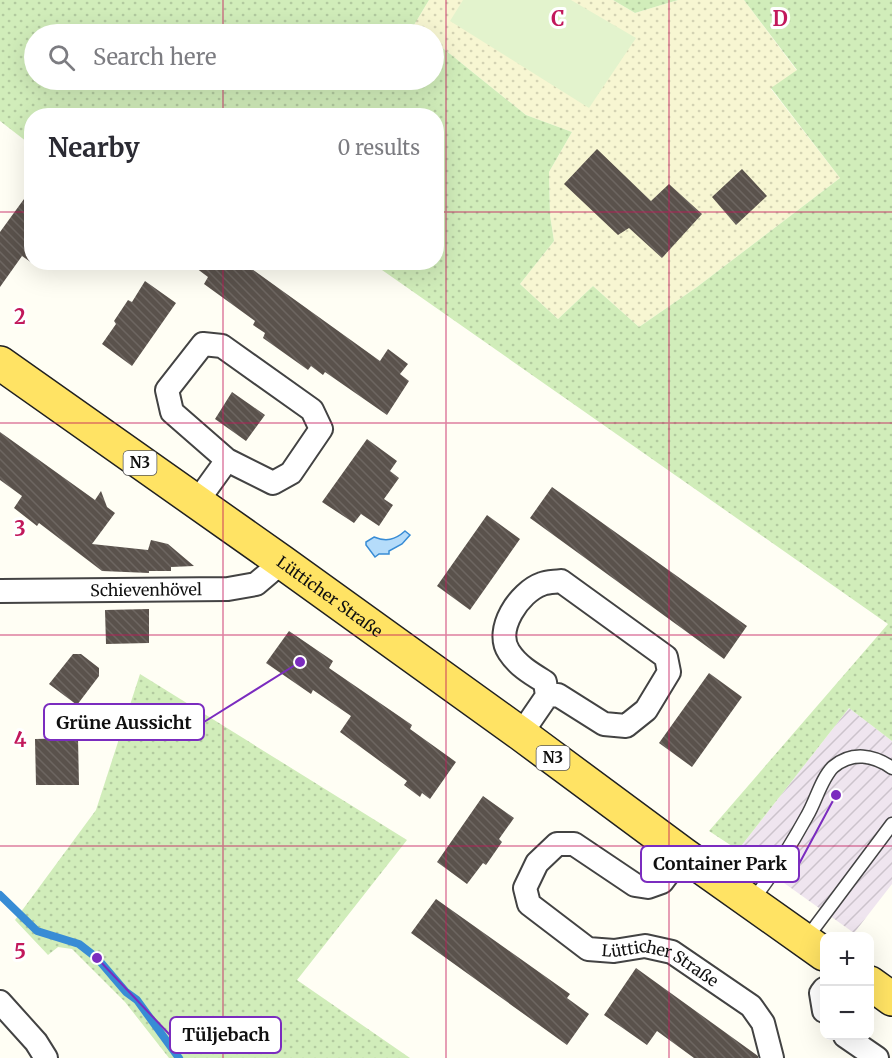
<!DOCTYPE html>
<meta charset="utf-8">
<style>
body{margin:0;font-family:Merriweather,serif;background:#f2f2f3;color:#2b2b33}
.controls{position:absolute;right:18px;bottom:18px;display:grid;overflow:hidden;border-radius:12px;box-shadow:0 6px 24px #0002}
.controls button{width:54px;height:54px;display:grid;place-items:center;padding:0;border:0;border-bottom:2px solid #e1e1e2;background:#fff;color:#2b2b33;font:30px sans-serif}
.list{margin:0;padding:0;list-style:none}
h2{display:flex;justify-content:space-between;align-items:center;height:78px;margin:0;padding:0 24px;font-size:26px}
h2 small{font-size:20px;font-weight:400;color:#7c7c81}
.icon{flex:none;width:33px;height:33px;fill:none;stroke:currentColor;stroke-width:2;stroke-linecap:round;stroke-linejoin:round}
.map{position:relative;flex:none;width:892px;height:1058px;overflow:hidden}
.search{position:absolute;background:#fff;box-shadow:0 6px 24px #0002;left:24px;top:24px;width:420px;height:66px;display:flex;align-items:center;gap:15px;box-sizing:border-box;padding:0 21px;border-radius:33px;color:#7c7c81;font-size:22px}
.panel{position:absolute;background:#fff;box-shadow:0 6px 24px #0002;left:24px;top:108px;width:420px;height:162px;border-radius:24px}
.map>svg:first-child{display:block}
.industrial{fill:url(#industrial-furrows)}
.farmland{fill:url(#farmland-dots)}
.grass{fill:url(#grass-dots)}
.pitch{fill:#e3f3cd}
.water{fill:#b5dcfa;stroke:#388cd5;stroke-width:1.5}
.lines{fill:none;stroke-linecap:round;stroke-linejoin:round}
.stream{stroke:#388cd5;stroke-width:8}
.building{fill:url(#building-back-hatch)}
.service-casing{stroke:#434343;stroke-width:15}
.minor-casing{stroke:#434343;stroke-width:26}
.primary-casing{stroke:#212121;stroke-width:36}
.service{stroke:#fff;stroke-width:12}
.minor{stroke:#fff;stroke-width:22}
.primary{stroke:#ffe364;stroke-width:33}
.grid{fill:none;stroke:#c2185b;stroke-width:1.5;stroke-opacity:0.55}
.labels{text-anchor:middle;stroke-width:6;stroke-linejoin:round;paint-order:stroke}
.shield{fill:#fff;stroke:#585858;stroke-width:1.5}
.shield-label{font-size:15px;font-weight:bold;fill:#101010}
.street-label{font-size:16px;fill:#101010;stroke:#fff}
.grid-label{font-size:20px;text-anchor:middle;font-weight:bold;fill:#c2185b;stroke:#fff;stroke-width:6;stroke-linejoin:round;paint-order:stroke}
.leader{fill:none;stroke:#7b2cbf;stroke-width:2}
.callout-dot{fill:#7b2cbf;stroke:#fff;stroke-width:2}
.callout{fill:#fff;stroke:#7b2cbf;stroke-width:2}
.callout-label{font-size:18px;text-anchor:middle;font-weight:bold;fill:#101010}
</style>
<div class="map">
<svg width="892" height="1058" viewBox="0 0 892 1058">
<defs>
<pattern id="industrial-furrows" width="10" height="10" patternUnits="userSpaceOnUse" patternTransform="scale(1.5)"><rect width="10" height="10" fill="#efe5ef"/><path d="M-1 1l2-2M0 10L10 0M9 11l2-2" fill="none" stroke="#ccc3cc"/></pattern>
<pattern id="farmland-dots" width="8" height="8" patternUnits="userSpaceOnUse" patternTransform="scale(1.5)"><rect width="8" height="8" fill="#f7f6d2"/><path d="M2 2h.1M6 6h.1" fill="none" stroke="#d3d2b3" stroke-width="1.8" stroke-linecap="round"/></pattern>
<pattern id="grass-dots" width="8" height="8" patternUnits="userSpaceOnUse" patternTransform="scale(1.5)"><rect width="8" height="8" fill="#d1edba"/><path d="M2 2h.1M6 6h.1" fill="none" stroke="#b2ca9f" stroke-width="1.8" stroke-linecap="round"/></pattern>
<pattern id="building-back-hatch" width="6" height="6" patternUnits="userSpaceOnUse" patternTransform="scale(1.5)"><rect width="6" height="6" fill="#5a524c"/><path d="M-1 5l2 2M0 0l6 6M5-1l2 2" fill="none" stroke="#6d6661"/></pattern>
</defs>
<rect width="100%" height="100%" fill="#fffef4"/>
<path class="industrial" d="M849,708l43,33v143l-38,49 -116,-83z"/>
<path class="farmland" d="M429,0h184l22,13 43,-13h66l53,71 -26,18 69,89 -143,109 -58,40 -46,-41 -35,33 -38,-35 34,-43 -4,-26 -1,-43 23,-40 -46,-17 -92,-74v-7h-8l-12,-9z"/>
<path class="grass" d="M0,0h429l-15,25 12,9h-392v46h400v-39l92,74 46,17 -23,40 1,43 4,26 -34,43 38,35 35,-33 46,41 58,-40 143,-109 -69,-90 26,-18 -53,-70h148v741l-43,-33 -111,142 -29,-19 179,-207 -516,-361 64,-1v-146h-404l-1,29 -31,-24z
M613,0h65l-43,13z
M140,674l267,166 -110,140 113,78h-241l-44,-56 -53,-53 -14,-2 -10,8 -33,-35 81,-110z"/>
<path class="pitch" d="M463,0h108l65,38 -47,70 -139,-87z"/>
<path class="water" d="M405,531l5,4 -8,9 -13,7v3h-10l-4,3 -9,-12v-3l8,-5c12,5 21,3 31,-6z"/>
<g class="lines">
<path class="stream" d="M0,895l37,36 42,13 18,14 29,34 11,8 42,58"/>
</g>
<path class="building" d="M597,149l54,52 18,-17 33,30 -40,44 -33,-30 -11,7 -54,-51z
M742,169l25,27 -31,29 -24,-28z
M32,188v75l-10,-7 -22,31v-55z
M188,262h54l138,99 8,-12 20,15 -8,10 9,7 -22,34 -62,-43 -2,3 -12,-9 -3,4 -45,-32 2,-5 -12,-8 2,-4 -51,-37 4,-7z
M145,281l31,22 -44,63 -30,-22 14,-20 -2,-3 14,-21 4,2z
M232,392l33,23 -19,26 -31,-22z
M0,432l95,68 6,-9 6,16 8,6 -23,31 56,6 3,-10 17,4 26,22 -23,1v4h-22v2l-47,-2 -63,-48 -2,3 -23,-18 8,-12 -22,-16z
M367,439l30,22 -7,10 9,7 -15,21 9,6 -14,21 -18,-12 -7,9 -32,-21z
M552,487l195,139 -23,33 -194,-141z
M487,515l33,24 -50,71 -33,-24z
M149,609v34l-43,1 -1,-34z
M289,631l44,30 -4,7 83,57 -2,4 46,33 -26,37 -8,-6 -2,4 -16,-12 3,-4 -67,-49 11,-16 -38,-26 -2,4 -45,-31z
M73,654h8l18,14v8l-22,29 -28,-21z
M709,673l33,24 -50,70 -33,-24z
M78,738l1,47h-43l-1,-46z
M483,796l31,22 -15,21 3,3 -16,23 -3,-2 -16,21 -30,-22z
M436,899l134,95 -3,4 22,16 -22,31 -156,-112z
M636,968l122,88v2h-64l-37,-27 -10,14 -43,-30z"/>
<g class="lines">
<g class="service-casing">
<path id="service" d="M752,901c21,-27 39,-56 55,-85 9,-15 14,-37 26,-49 19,-16 41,-12 59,1
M806,939l86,-115"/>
</g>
<g class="minor-casing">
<g id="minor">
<path d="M196,503l31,-43 46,23 18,-10 30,-44 -9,-19 -90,-64 -19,-2 -36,46 5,22 55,48"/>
<path id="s1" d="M0,591l228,-2 28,-5 26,-22"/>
<path d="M521,734l26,-38 -2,-14c-13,-8 -27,-16 -36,-30 -15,-22 10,-60 33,-68 5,-2 13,-2 19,-3l105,76 3,15 -23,38 -20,16 -22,-2 -46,-29 -11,1"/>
<path id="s2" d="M683,854l-21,28 -14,5 -13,-2 -61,-41h-17l-20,19 -12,25 4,16 59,45 26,2 31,-5 27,6 79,54 12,17 9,35"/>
<path d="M824,989l-3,4 3,18"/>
<path d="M0,1002l36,40 10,16"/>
<path d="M845,1036l32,22"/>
</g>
</g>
<g class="primary-casing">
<g id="primary">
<path id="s3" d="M0,363l282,199 239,172 162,120 141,100"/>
<path d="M870,983l22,16"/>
</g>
</g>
<use href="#service" class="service"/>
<use href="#minor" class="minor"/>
<use href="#primary" class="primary"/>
</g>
<path class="grid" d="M223,0v34M446,0v1058M669,0v1058M223,80v36M0,212h32M436,212h456M223,262v796M0,423h892M0,635h892M0,846h892"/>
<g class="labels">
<g class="shield">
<rect x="123.5" y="451" width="33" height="24" rx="4.5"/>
<rect x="536.5" y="746" width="33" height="24" rx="4.5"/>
</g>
<g class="shield-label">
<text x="140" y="468">N3</text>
<text x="553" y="763">N3</text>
</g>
<g class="street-label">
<text dy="6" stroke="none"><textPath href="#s1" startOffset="146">Schievenhövel</textPath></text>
<text dy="6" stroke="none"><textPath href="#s3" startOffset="404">Lütticher Straße</textPath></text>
<text dy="6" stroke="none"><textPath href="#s2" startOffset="376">Lütticher Straße</textPath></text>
</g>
</g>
<g class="grid-label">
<text x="558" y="26">C</text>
<text x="780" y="26">D</text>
<text x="20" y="324">2</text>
<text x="20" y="536">3</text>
<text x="20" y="747">4</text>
<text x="20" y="959">5</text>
</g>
<path class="leader" d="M300 662L204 722M836 795L799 864M97 958L170 1035"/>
<g class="callout-dot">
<circle cx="300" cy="662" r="6"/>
<circle cx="836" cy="795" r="6"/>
<circle cx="97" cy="958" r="6"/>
</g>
<g class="callout">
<rect x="44" y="704" width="160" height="36" rx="6"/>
<rect x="641" y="846" width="158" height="36" rx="6"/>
<rect x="170" y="1017" width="111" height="36" rx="6"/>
</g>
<g class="callout-label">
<text x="124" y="729">Grüne Aussicht</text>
<text x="720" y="870">Container Park</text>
<text x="226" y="1041">Tüljebach</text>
</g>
</svg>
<div class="controls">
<button>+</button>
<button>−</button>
</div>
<div class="search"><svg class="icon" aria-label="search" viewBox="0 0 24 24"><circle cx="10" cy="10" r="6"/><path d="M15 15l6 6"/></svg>Search here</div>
<section class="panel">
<h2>Nearby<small>0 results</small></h2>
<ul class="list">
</ul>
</section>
</div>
